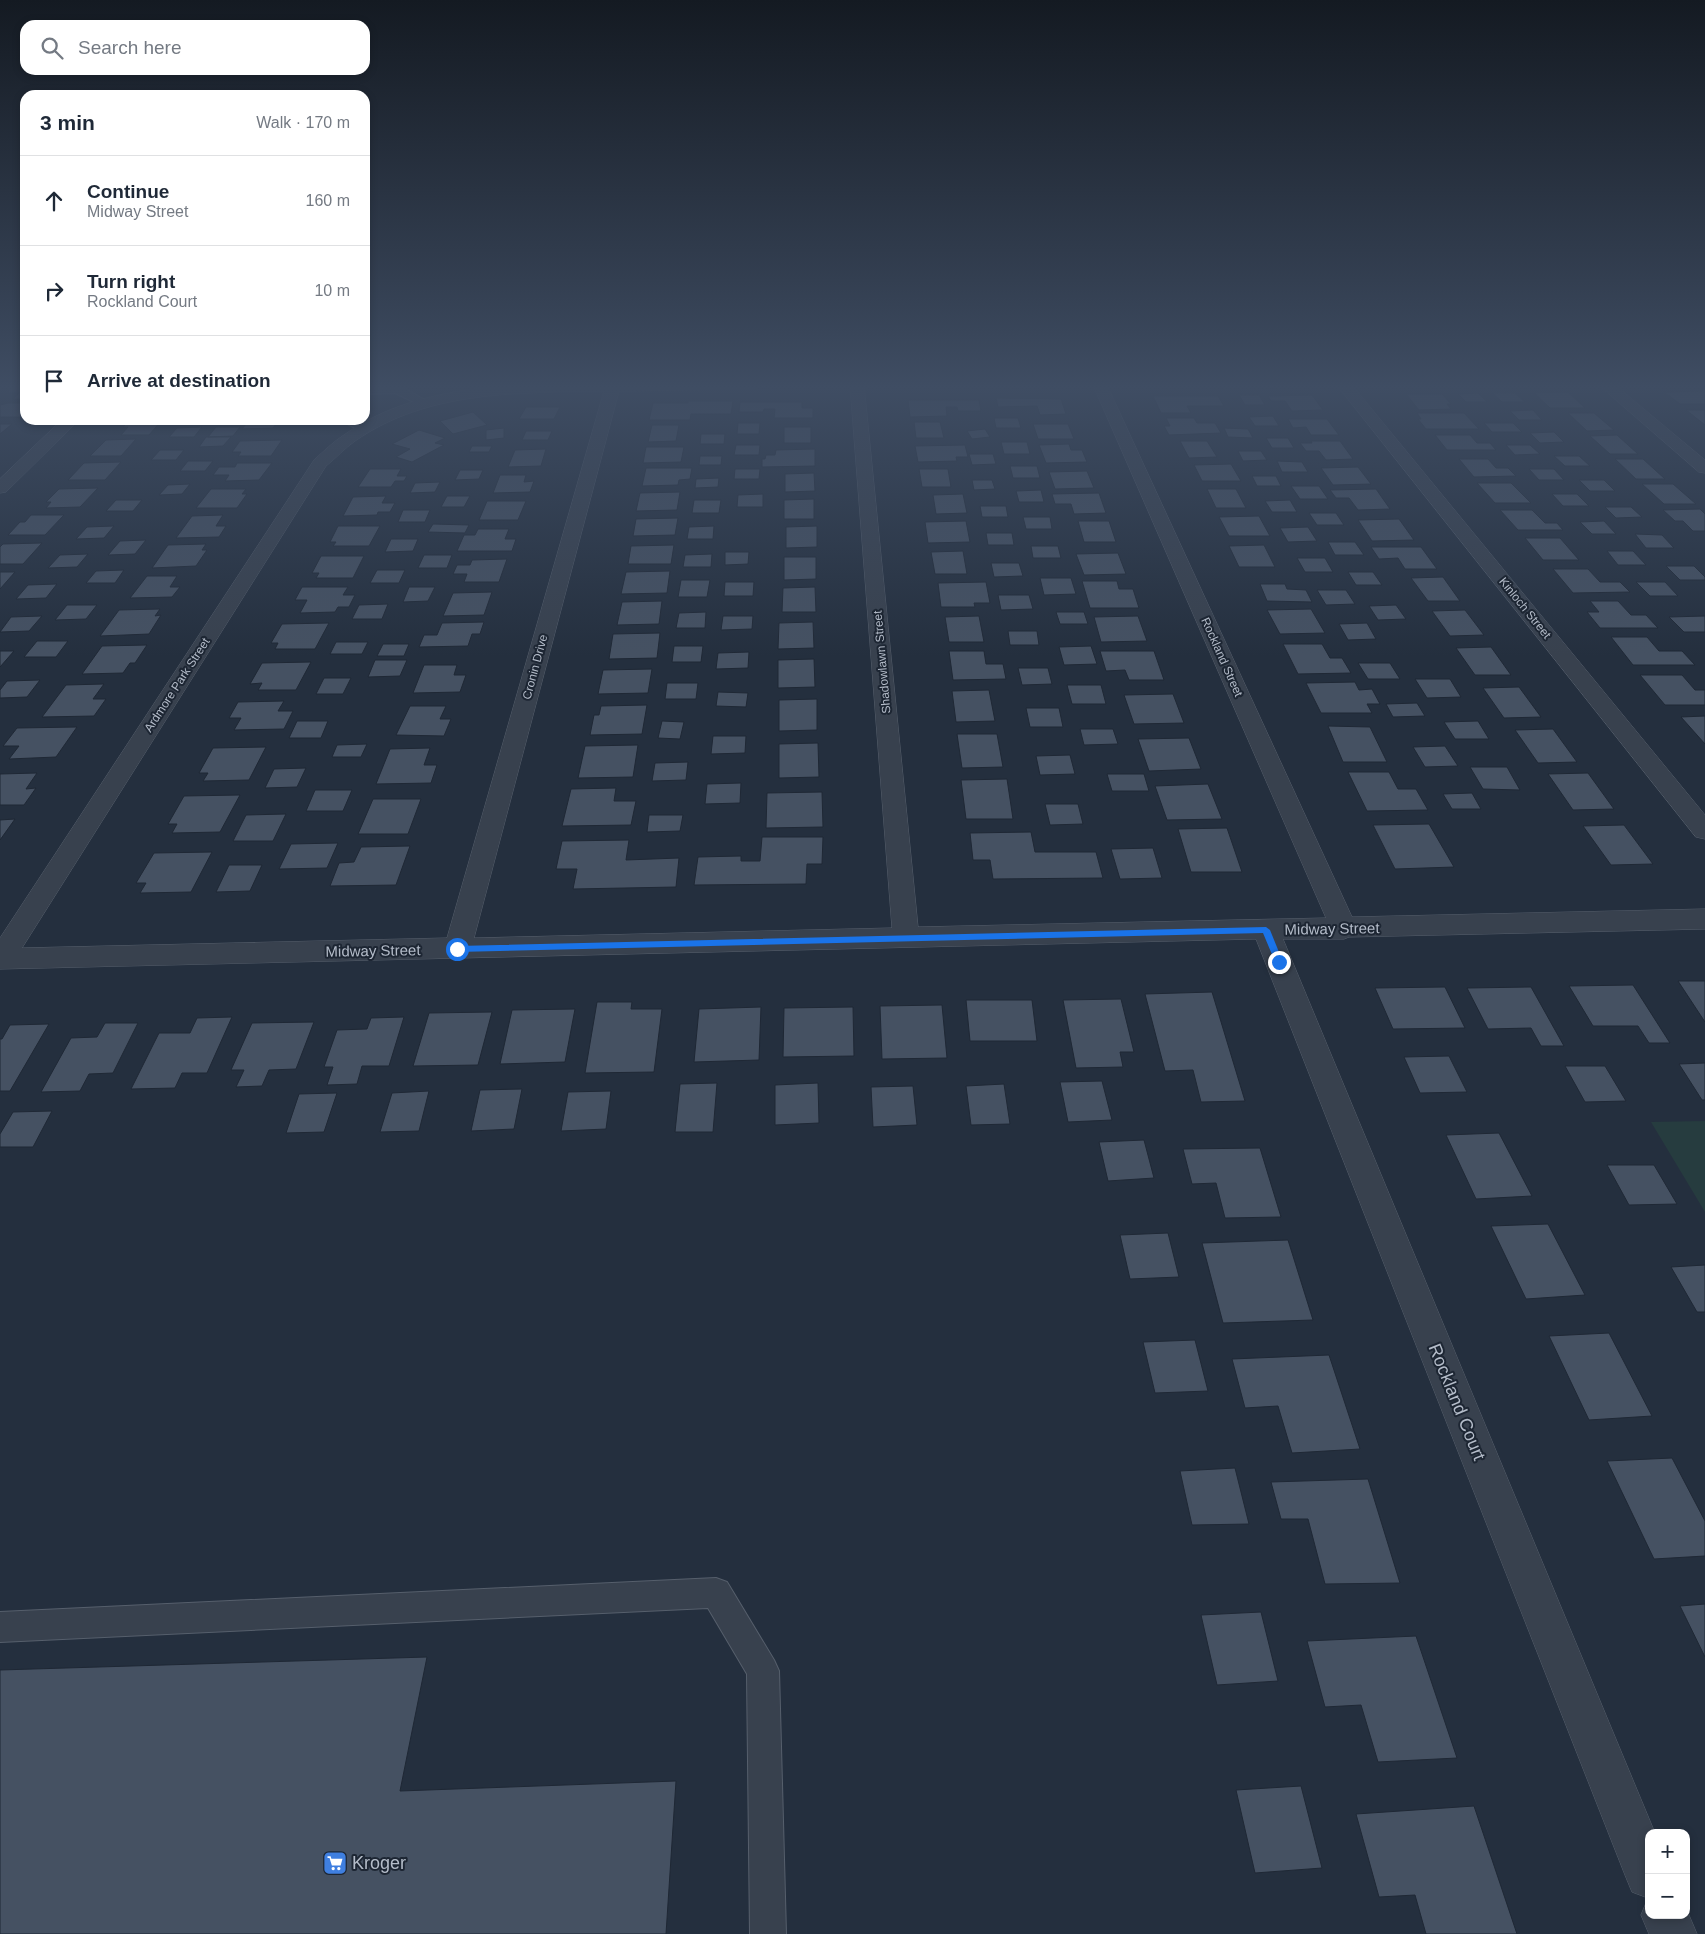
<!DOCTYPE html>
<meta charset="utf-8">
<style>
body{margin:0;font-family:Arial,sans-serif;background:#f2f2f3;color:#1f2937}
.controls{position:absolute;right:15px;bottom:15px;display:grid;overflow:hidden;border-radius:10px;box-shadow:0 2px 8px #0003}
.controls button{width:45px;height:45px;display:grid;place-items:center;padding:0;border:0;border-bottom:1px solid #e0e1e3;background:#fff;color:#1f2937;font:25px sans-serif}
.stop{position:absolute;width:15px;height:15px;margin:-11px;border:4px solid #1a73e8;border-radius:50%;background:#fff}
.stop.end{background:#1a73e8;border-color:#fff;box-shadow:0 1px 5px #0008}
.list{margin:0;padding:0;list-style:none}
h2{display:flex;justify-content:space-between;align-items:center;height:65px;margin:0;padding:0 20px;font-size:21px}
h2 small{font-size:16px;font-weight:400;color:#747a83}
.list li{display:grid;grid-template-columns:32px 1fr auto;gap:15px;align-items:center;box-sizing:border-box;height:90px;padding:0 20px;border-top:1px solid #e0e1e3}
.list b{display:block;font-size:19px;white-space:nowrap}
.list p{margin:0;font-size:16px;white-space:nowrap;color:#747a83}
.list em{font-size:16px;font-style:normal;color:#747a83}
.icon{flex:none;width:28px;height:28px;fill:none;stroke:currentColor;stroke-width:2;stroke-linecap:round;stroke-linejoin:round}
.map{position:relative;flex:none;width:1705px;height:1934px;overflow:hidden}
.search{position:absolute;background:#fff;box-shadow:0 2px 8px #0003;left:20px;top:20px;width:350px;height:55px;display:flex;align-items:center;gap:12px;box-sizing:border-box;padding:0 18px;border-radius:15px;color:#747a83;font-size:19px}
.panel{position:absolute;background:#fff;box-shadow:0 2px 8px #0003;left:20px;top:90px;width:350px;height:335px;border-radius:15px}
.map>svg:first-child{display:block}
.green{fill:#263c3f}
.building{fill:#455162;stroke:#1f2835}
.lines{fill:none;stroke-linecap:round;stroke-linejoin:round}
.lane-casing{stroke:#565f6c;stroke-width:2}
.street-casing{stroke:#565f6c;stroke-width:1}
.lane{fill:#38414e;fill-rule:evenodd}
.street{fill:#38414e;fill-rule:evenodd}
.route{fill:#1a73e8}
.labels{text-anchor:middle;stroke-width:4;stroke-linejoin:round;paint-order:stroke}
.far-street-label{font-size:12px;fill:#b4bcc9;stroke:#1d2633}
.street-label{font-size:15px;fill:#b4bcc9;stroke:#1d2633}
.near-street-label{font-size:18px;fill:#b4bcc9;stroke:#1d2633}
.near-poi-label{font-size:18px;fill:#b4bcc9;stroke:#1d2633;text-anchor:start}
</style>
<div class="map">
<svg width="1705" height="1934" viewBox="0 0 1705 1934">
<rect width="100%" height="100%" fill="#242f3e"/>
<path class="green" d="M1705,1121v91l-54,-90z"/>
<path class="building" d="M16,385h9v14h-12l6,-6h-12z
M1705,391v13h-25l-16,-12z
M1568,392l17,16h-35l-16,-15z
M1478,393l9,9h-21l-8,-8z
M1492,393h23l10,9h-23z
M1406,394h36l9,10h-4l4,5 -32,1z
M1239,395h20l6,10h-20z
M1312,395l11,15 -31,1 -7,-10h-14l-3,-5z
M1153,396h65l6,10h-37l4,7h-30z
M996,398l65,1 5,15 -26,1 -3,-9 -39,1z
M908,400h71l2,11h-23l-1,-4h-11l1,9 -37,1z
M688,401h45l-2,13h-40l-1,6h-41l4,-17h35z
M740,402h62v6h11v10h-39l1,-9h-11l-1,3h-24z
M8,403h17v14h-25v-12z
M526,407h34l-6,12h-35z
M1533,410l9,10h-23l-9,-9z
M1686,410h19v15z
M473,412l14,13 -34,9 -13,-13z
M1417,413h47l15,16h-53l-8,-10h3z
M1568,413h26l20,17 -27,1z
M1273,416l6,10h-24l-6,-9z
M994,418h24l3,10h-25z
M1166,418h28l3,5h18l6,10 -52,2 -5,-9h6z
M1288,419h39l12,16h-28l-5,-8 -13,1z
M130,420h32l-13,15h-28l7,-8h-5z
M249,420h30l-6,8 -31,1z
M914,422h26l4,16h-28z
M738,423h22l-1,11h-22z
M1484,423h29l9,9h-30z
M0,424h12l-12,10z
M1033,424h35l6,15h-36z
M652,425h27l-3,16 -28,1z
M202,427l-8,10h-25l8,-9z
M216,427h24l-7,9 -25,1z
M784,427h27v16h-27z
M504,428v10l-18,2v-10z
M1224,428l24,1 5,9 -25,-1z
M985,429l5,8 -18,2 -5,-8z
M419,430l26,8 -10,5 9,2 -32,17 -16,-5 14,-8 -18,-5z
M526,431h26l-4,9h-26z
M1554,432l10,10 -24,1 -10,-10z
M701,434h24l-1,10h-24z
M1435,435h35l7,8h13l6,7h-49z
M1617,435l21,19h-28l-20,-18z
M206,437h25l-8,9 -24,1z
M1266,438h22l6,10h-22z
M136,439l-15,17h-31l16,-16z
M282,440l-11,16h-33l3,-4h-9l8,-11z
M1180,441h27l10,16 -28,1z
M1311,441h29l13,18 -27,1 -7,-9h-13l-6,-8h12z
M1001,442h26l3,12h-26z
M1069,444l2,6h11l5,12 -41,1 -7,-18z
M736,445h24l-1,10h-25z
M965,445l3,12h-12l1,4 -39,1 -3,-16z
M1506,445h24l10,9 -25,1z
M472,446h20l-3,6h-20z
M646,447h38l-3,15 -38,1z
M546,449l-5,17 -33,1 7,-17z
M815,449v17l-53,1v-8h3l1,-4h9l1,-5z
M160,450h24l-8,10h-25z
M1238,451h23l6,9 -24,1z
M969,454h24l3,10 -24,1z
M700,456h22l-1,9h-22z
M1554,456h25l11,10h-25z
M1459,459h29l8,9h12l8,8 -42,1z
M1615,459h28l22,20h-29z
M188,461h25l-8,10h-25z
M1277,461l25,1 6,10h-26z
M121,462l-16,18h-37l16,-17z
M237,463h35l-13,17 -34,1 4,-6h-16l6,-8h16z
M1231,464l10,17h-39l-8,-16z
M1010,466h27l3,12h-27z
M1358,467l13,17 -38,1 -12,-17z
M646,468h46l-2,11 -11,1 -1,5 -36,1z
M370,469h31l-4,7h10l-3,5h-9l-4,6h-33z
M735,469h25l-1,10h-25z
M919,469h29l3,18h-29z
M1529,469h25l10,11h-25z
M460,470h23l-4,9 -24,1z
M1087,471l7,17 -39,1 -6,-17z
M814,473l1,18 -30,1v-18z
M500,475h26l-2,7 10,-1 -4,11 -37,1z
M1252,476h24l5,10h-24z
M719,478l-1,9 -23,1 1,-9z
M972,480h20l3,9 -21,1z
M1579,480h25l11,11h-25z
M440,482l-5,10 -25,1 5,-10z
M1477,483h34l20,20h-36z
M190,484l-8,10 -23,1 9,-10z
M1642,484h31l23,20h-32z
M1291,486h28l9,13h-28z
M98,488l-18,19 -34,1 5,-6h-5l13,-13z
M211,489h35l-4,5h5l-10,14h-41z
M1207,489h29l10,19h-30z
M1376,489l14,20 -32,1 -9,-12h-13l-6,-8z
M1041,490l3,12h-25l-3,-11z
M680,492l-3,18 -41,1 4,-18z
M1099,493l7,20 -32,1 -3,-10h-16l-3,-10z
M763,494v13h-26l1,-12z
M963,494l4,19 -31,1 -3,-19z
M1552,494h25l12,12h-26z
M386,496l-4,7h13l-5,9h-12l-1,3 -34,1 10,-19z
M447,496h23l-6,11h-23z
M814,499v20h-30v-19z
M116,500h26l-9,11h-27z
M694,500h27l-2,13h-27z
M1290,500l7,12h-25l-7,-11z
M487,501h39l-8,19h-39z
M980,506h26l2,11h-26z
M1605,507h26l11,10 -26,1z
M1700,509l5,5v17h-12l-10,-10h-8l-12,-11z
M403,510h27l-5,12h-27z
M1500,510h32l13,13h12l6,7h-45z
M1309,513h27l8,12h-27z
M31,515h33l-19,20h-37l12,-13h5z
M223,515l-7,11h10l-7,11 -43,1 16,-22z
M1259,516l11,20h-41l-10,-19z
M1023,517h27l2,12h-26z
M678,518l-3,17 -42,1 3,-17z
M1399,519l15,21 -42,1 -14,-21z
M966,521l4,21 -42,1 -3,-21z
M1078,521h31l7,21h-32z
M1604,521l12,13h-24l-12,-12z
M433,524l36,1 -4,8 -37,-1z
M114,526l-10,12 -28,1 11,-12z
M338,526h42l-11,20h-36l3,-4h-6z
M714,526l-1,13h-26l2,-12z
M817,526v21l-31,1v-21z
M1308,527l9,14 -29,1 -8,-14z
M478,529h31l-4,10h11l-4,12h-55l7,-16h11z
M986,533h26l2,12h-26z
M1635,534l27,1 12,13h-28z
M1525,538h35l19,22h-36z
M391,539h27l-5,12 -28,1z
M146,540l-11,14 -27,1 12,-14z
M1328,542h27l9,13h-29z
M42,543l-19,21h-23v-17l3,-3z
M206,544l-4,6h5l-11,16 -44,2 16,-23z
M674,545l-3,19h-43l3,-18z
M1264,545l11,22h-36l-10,-21z
M1031,546h27l3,12h-28z
M1371,547h50l16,22h-32l-7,-11 -19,1z
M963,551l4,23h-32l-4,-22z
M1607,551h26l13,14h-28z
M725,552h24l-1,12 -23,1z
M1118,553l8,21 -42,1 -8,-21z
M88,554l-11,13 -29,1 12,-13z
M712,554l-1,13h-28l2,-12z
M424,555h28l-5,13h-29z
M321,556h43l-11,22h-37l3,-5h-7z
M784,557h32v22l-32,1z
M1297,558h28l8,14h-28z
M507,559l-8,23h-35l3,-8h-14l4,-9h13l2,-5z
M991,563h28l4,13 -29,1z
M1666,566h28l11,11v3h-25z
M1553,569h35l12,13h20l10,10 -57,1z
M124,570l-9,13h-29l10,-12z
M377,570h28l-6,13h-29z
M670,571l-3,22 -46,1 5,-22z
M0,572h15l-15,17z
M1348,572h25l9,13h-26z
M147,576h30l-7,11h10l-8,10 -42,1z
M1443,577l17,24h-32l-17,-23z
M1040,578h31l5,16 -32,1z
M681,580h29l-3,17h-29z
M1082,581h35l2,8h14l6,19h-49z
M725,582h29l-1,14h-29z
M986,582l4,21h-16l1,4h-34l-3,-24z
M1636,582h29l13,14h-28z
M57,584l-11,14 -30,1 12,-14z
M1260,584h25l2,5 19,1 6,12 -45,-1z
M302,587h46l-5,8h12l-6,12h-11l-3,5 -35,1 7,-13h-12z
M409,587h26l-7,14 -25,1z
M815,587l1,25h-34l1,-24z
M1317,590h29l9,14 -29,1z
M492,592l-8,23 -41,1 10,-23z
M998,595h31l4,14 -32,1z
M662,601l-3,23 -42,1 5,-23z
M1590,601h28l13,14h15l12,13h-58l-13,-16h12z
M388,604l-6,15h-30l7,-14z
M67,605h30l-11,14 -31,1z
M1396,605l10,14 -28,1 -9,-14z
M160,609l-5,7 6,-1 -12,19 -49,2 19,-26z
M1311,609l14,24 -45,1 -13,-24z
M1465,610l19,25 -34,1 -18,-25z
M706,612l-1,16h-29l3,-15z
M1056,612h28l4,12h-28z
M42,616l-13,15 -29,1 11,-15z
M723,616h30l-1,13 -31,1z
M979,616l5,26h-35l-4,-25z
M1138,616l9,25 -46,1 -7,-25z
M1705,616v16h-21l-15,-15z
M484,622l-4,12h-8l-4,12 -49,1 5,-12h13l5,-12z
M813,622l1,26 -36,1 1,-26z
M329,623l-14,26h-40l3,-6h-7l11,-19z
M1367,623l9,16 -28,1 -9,-16z
M1008,631h29l2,14h-29z
M660,633l-3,25 -48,1 4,-25z
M1611,637h36l12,14h23l13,14h-62z
M37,641h31l-12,16h-32z
M336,642h32l-6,12h-32z
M383,644h26l-5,12h-27z
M1283,644h39l8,14h12l9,15 -53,1z
M147,645l-12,18h-5l-7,10 -41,1 20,-28z
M674,646h29l-2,16h-29z
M1091,646l6,18 -33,1 -5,-18z
M1491,647l20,28h-36l-19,-27z
M0,651h14l-14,16z
M949,651h35l2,13h17l3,15 -53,1z
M1100,651h54l10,29h-35l-4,-10 -19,1z
M749,652l-1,16 -32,1 2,-16z
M814,659l1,28 -37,1v-28z
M375,660h32l-7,16 -32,1z
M311,662l-15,28h-38l4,-7 -12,1 12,-21z
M1358,663h32l10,16h-32z
M424,665h33l-3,10h12l-6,17 -47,1z
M1018,668h30l4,16 -30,1z
M652,669l-4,24 -50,1 5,-24z
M1640,675h42l13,15h10v15h-40z
M324,678h27l-8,16h-27z
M1415,679h35l11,18 -34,1z
M40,680l-13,17 -27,1v-8l7,-9z
M1355,682l4,8 13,-1 8,15h-13l5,9h-51l-15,-30z
M667,683h31l-2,16h-31z
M104,684l-11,15h13l-12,17 -52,1 24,-32z
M1067,685h34l5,19h-34z
M1519,687l22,30 -37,1 -21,-30z
M989,690l6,31 -39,1 -4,-31z
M718,692l30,1 -2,14 -30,-1z
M1173,694l11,29 -50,1 -10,-29z
M817,699v31l-38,1v-31z
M284,701l-6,10h15l-9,18 -50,1 7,-12h-12l9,-16z
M1417,703l8,13 -32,1 -7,-13z
M647,705l-5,29 -52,1 4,-20h5l2,-9z
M410,706h36l-6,13h11l-7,17 -48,-1z
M1026,708h33l4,19h-33z
M1705,716v28l-24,-27z
M297,721h31l-7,17h-32z
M662,721l22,1 -4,17 -22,-1z
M1478,721l11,18h-34l-11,-17z
M1328,726l42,1 17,35h-44z
M77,727l-21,30 -47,2 10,-13h-16l14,-18z
M1080,729h33l5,15 -34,1z
M1553,729l24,33 -39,1 -23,-33z
M957,734h40l6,33 -41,1z
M713,736h33l-1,17 -34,1z
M1189,738l12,31 -52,2 -11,-32z
M818,743l1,34 -40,1v-34z
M367,744l-6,13h-29l5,-12z
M638,745l-5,32 -55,1 7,-32z
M1445,746l13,20 -33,1 -12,-20z
M266,747l-17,33 -46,1 5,-8h-9l14,-25z
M430,748l-6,17h13l-6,18 -55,1 14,-35z
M1070,755l5,19 -35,1 -4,-19z
M688,762l-2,18 -34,1 3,-18z
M1470,767h37l13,23 -37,-1z
M306,768l-9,19 -32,1 9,-19z
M1348,772h41l9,17h18l12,21 -61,1z
M37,773l-11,16 10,-1 -12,17h-24v-31z
M1588,773l26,36 -41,1 -25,-36z
M1107,774h37l5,17h-37z
M1007,779l6,40h-47l-5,-39z
M741,783l-1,20 -35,1 2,-20z
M1208,784l14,35 -55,1 -12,-34z
M616,788l-2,13h22l-5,24 -69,1 9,-37z
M315,790h37l-9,21h-37z
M822,792l1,35 -57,1 1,-35z
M1472,793l9,16h-29l-9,-15z
M240,795l-20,37 -48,1 5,-9h-9l16,-28z
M373,799h48l-13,35h-50z
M1045,804h33l5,20 -33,1z
M286,814l-13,27h-40l13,-26z
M649,815h34l-3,16 -33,1z
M15,819l-15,21v-20z
M1429,824l25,43 -59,2 -22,-44z
M1624,825l29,39 -42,1 -28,-39z
M1227,828l15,44h-51l-13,-43z
M1031,832l4,20h61l7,26 -110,1 -3,-19h-17l-3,-27z
M762,837h61l-1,27h-15l-1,20 -112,1 4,-28 43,-1v5h19z
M629,840l-3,20 53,-2 -3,29 -103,2 4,-20h-21l6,-28z
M338,843l-11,25 -48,1 12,-25z
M410,846l-14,39 -66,1 9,-23 15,-1 7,-15z
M1153,848l9,30 -42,1 -9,-30z
M212,852l-21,40 -51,1 6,-10h-10l18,-30z
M229,865h33l-12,26 -34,1z
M1678,981h27v41z
M1633,985l37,58h-21l-11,-17h-45l-24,-40z
M1445,987l20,41 -72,1 -18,-41z
M1531,987l33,59h-23l-10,-18 -43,1 -21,-41z
M1212,992l33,109 -44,1 -8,-32 -28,1 -20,-77z
M1121,999l13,53h-14l3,15 -47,1 -13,-68z
M966,1000h66l5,41h-67z
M597,1002h35l-1,7h31l-8,63 -69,1z
M942,1005l5,53 -65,1 -2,-53z
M761,1007l-2,53 -65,2 5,-53z
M853,1007l1,49 -71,1 1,-49z
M575,1009l-10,53 -65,2 12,-54z
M492,1012l-14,53 -65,1 16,-53z
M232,1017l-25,56h-25l-7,15 -44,1 28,-56h31l7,-15z
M404,1017l-15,49h-27l-5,18 -30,1 6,-18h-9l13,-37 30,-1 4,-11z
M314,1022l-18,47 -27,1 -7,16 -26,1 8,-17h-13l21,-47z
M105,1023h33l-25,50 -24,1 -9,17 -39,1 30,-54 26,-1z
M49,1024l-39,67h-10v-52h2l8,-14z
M1449,1056l18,36 -47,1 -16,-36z
M1705,1063v37h-3l-23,-36z
M1565,1066h40l21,35 -41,1z
M1102,1081l10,39 -44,2 -8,-40z
M717,1083l-4,49h-38l5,-48z
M818,1083l1,40 -44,2v-40z
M1004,1084l6,40 -39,1 -5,-39z
M913,1086l4,39 -44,2 -2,-40z
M522,1089l-8,40 -43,2 9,-41z
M429,1091l-10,40 -39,1 12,-39z
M611,1091l-5,38 -45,2 7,-39z
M337,1093l-13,39 -38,1 13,-39z
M52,1111l-19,36h-33v-13l13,-22z
M1499,1133l33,63 -56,3 -30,-64z
M1144,1140l10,38 -46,3 -9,-39z
M1260,1148l21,69 -56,1 -9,-35 -24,1 -9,-35z
M1607,1165h47l23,39 -48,1z
M1548,1224l37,71 -59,4 -35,-73z
M1168,1233l11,44 -49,2 -10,-44z
M1288,1240l25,80 -90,3 -21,-80z
M1705,1265v47h-8l-26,-45z
M1609,1333l43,83 -63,4 -40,-84z
M1195,1340l13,51 -53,2 -12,-51z
M1329,1355l31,94 -68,4 -14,-47 -33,2 -13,-49z
M1672,1458l33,63v35l-51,3 -47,-98z
M1235,1468l14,56 -57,1 -12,-54z
M1368,1479l32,104 -75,1 -17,-65h-27l-10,-37z
M1705,1604v53l-25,-51z
M1261,1612l17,69 -61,4 -16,-70z
M1416,1636l41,122 -79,4 -17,-57 -36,2 -18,-66z
M427,1657l-27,134 276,-10 -10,153h-666v-264z
M1301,1786l21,82 -67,5 -19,-83z
M1474,1806l43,128h-91l-11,-39 -36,2 -23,-83z"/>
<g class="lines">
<g class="lane-casing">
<path id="lane" d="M383,386l23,3 24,14 -6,3 -4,-1 -25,-12 -30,1v-6z
M340,420h15l14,8 -2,2h-8z
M716,1578l11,4 47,78 5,11 7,263h-36l-3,-260 -39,-66 -708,34v-30z"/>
</g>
<g class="street-casing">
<path id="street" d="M516,385h241l-2,3 -5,1 -131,2 -145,547 418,-10 -42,-543h14l54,542 408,-9 -233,-533h14l245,532 353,-8v20l-356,8 -5,2h-61l372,894h-6v82h37v-7l11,26h-48l-8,-19 7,-17 -16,-6 -7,-17 -369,-936 -1256,30v-31l314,-478c10,-9 19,-18 30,-25 50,-36 113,-46 172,-50zM604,391l-157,547 -425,10 304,-482c10,-8 19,-18 29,-25 73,-51 164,-48 249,-50z
M1337,385h15l353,430v24l-9,-2z
M1599,385h16l90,75v13l-6,-1z
M62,420h17l-73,72 -6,1v-14z"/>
</g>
<use href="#lane" class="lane"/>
<use href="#street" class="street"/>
</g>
<linearGradient id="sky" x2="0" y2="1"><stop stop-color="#141a22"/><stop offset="0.59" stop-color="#3f4d63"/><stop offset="1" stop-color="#3f4d63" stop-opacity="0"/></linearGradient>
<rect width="1705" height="656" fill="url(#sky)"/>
<path class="route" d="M1266,927l4,3 13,32 -1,2h-6l-13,-31 -806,19 -4,-3 4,-3z"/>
<defs>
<g id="supermarket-square" transform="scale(1.25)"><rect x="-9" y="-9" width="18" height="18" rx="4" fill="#3f7fe0" stroke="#1d2633"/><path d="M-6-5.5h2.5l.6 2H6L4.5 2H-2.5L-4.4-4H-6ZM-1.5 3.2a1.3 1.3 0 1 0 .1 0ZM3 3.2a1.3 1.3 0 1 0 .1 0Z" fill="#fff"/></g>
</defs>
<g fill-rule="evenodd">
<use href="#supermarket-square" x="335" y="1863"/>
</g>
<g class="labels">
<g class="far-street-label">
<text transform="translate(1525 608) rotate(51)" y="4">Kinloch Street</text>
<text transform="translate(1222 657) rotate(66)" y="4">Rockland Street</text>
<text transform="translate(882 662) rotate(-95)" y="4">Shadowlawn Street</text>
<text transform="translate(535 667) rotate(-75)" y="4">Cronin Drive</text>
<text transform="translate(177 685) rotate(-57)" y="4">Ardmore Park Street</text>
</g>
<g class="street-label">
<text transform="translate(1332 929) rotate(-1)" y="5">Midway Street</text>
<text transform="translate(373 951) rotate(-1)" y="5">Midway Street</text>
</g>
<g class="near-street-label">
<text transform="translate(1457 1402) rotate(68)" y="6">Rockland Court</text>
</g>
<g class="near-poi-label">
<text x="352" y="1869">Kroger</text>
</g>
</g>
</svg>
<div class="controls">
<button>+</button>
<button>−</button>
</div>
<div class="stop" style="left:457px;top:949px"></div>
<div class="stop end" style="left:1279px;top:962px"></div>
<div class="search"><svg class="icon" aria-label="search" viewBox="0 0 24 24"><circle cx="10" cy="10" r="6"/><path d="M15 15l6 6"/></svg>Search here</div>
<section class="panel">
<h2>3 min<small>Walk · 170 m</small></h2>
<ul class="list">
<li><svg class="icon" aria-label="ahead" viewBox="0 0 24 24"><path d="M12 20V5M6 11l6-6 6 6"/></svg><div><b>Continue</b><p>Midway Street</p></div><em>160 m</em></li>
<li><svg class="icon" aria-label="right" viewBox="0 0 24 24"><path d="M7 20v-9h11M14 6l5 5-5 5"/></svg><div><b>Turn right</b><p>Rockland Court</p></div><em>10 m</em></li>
<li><svg class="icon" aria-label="arrive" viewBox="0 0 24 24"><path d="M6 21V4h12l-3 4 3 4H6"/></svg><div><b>Arrive at destination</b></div></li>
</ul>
</section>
</div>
